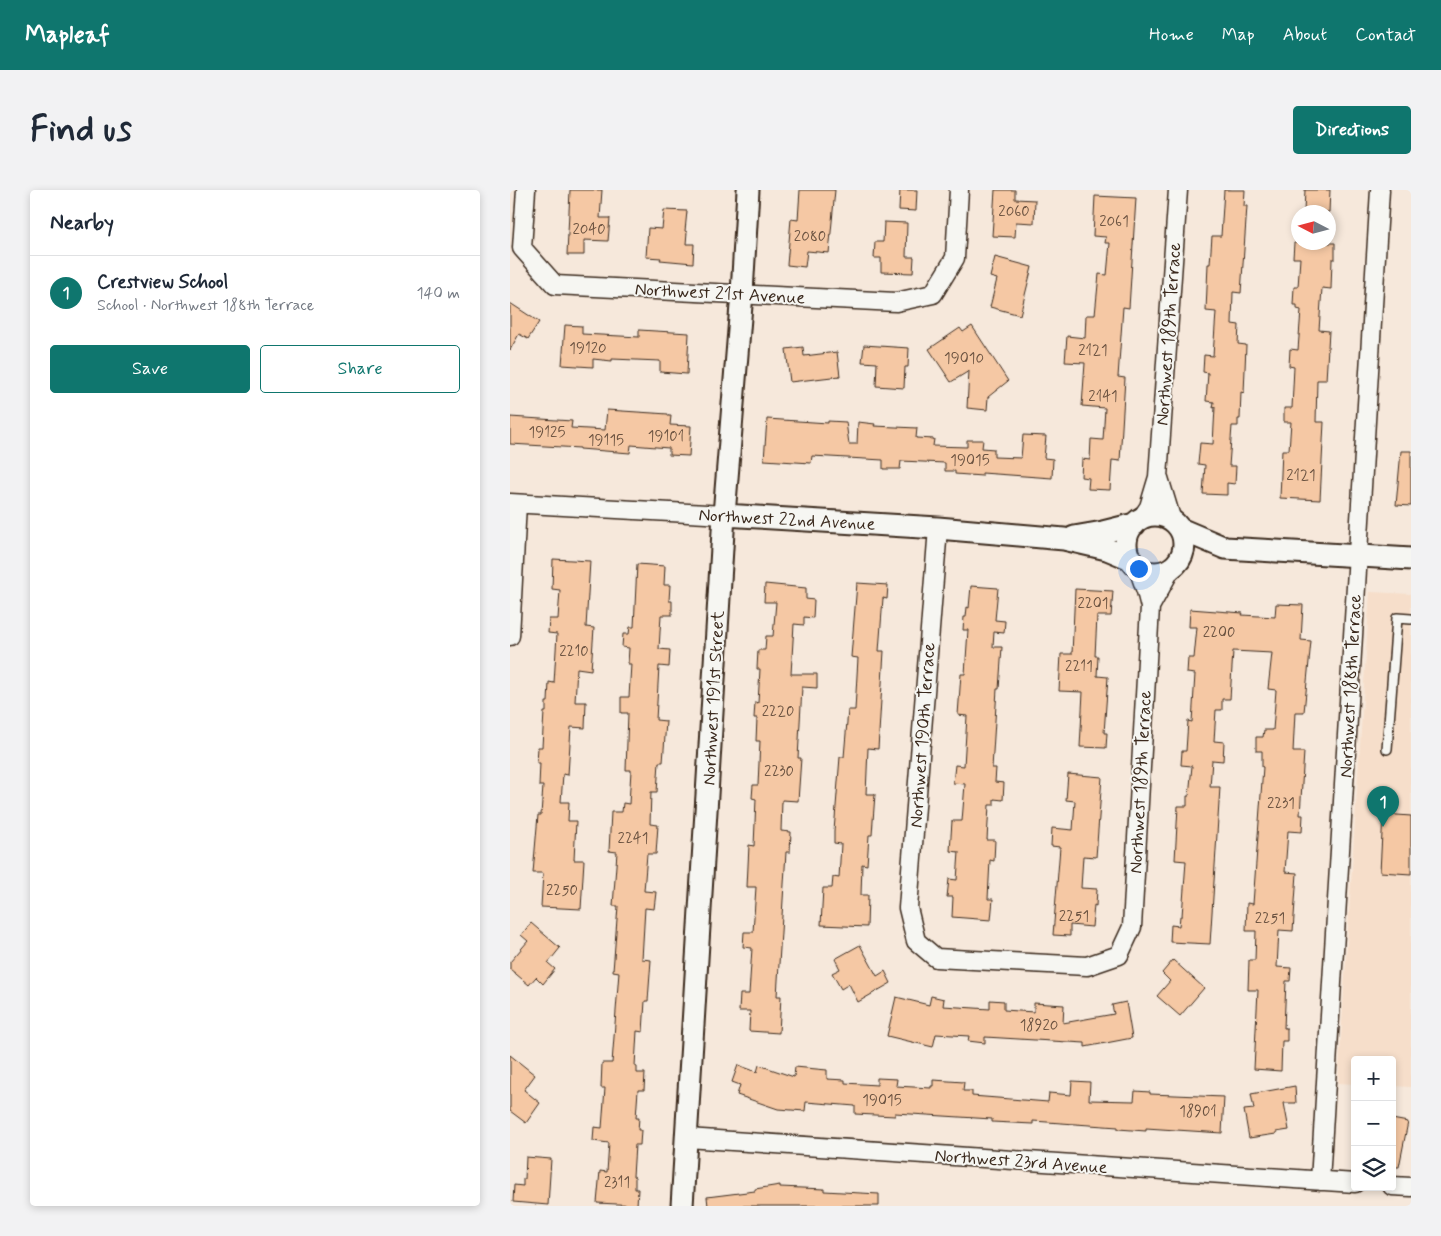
<!DOCTYPE html>
<meta charset="utf-8">
<style>
body{margin:0;font-family:Mynerve,sans-serif;background:#f2f2f3;color:#1f2937}
.controls{position:absolute;right:15px;bottom:15px;display:grid;overflow:hidden;border-radius:5px;box-shadow:0 2px 8px #0003}
.controls button{width:45px;height:45px;display:grid;place-items:center;padding:0;border:0;border-bottom:1px solid #e0e1e3;background:#fff;color:#1f2937;font:25px sans-serif}
.compass{position:absolute;left:781px;top:15px;width:45px;height:45px;border-radius:50%;background:#fff;box-shadow:0 2px 8px #0003;rotate:276deg}
.you{position:absolute;left:628px;top:378px;width:18px;height:18px;margin:-12px;border:4px solid #fff;border-radius:50%;background:#1a73e8;box-shadow:0 0 0 8px #1a73e833}
.badge{display:grid;place-items:center;width:32px;height:32px;border-radius:50%;background:#0f766e;color:#fff;font-size:16px;font-weight:700}
.pin{position:absolute;translate:-50% -41px;filter:drop-shadow(0 1px 2px #0008)}
.pin::after{content:'';position:absolute;top:26px;width:18px;height:15px;background:inherit;clip-path:polygon(0 0,100% 0,50% 100%)}
.list{margin:0;padding:0;list-style:none}
h2{display:flex;justify-content:space-between;align-items:center;height:65px;margin:0;padding:0 20px;font-size:21px}
h2 small{font-size:16px;font-weight:400;color:#747a83}
.list li{display:grid;grid-template-columns:32px 1fr auto;gap:15px;align-items:center;box-sizing:border-box;height:75px;padding:0 20px;border-top:1px solid #e0e1e3}
.list b{display:block;font-size:19px;white-space:nowrap}
.list p{margin:0;font-size:16px;white-space:nowrap;color:#747a83}
.list em{font-size:16px;font-style:normal;color:#747a83}
.actions{display:flex;gap:10px;padding:15px 20px}
.actions a{flex:1;padding:11px 0;border:1px solid #0f766e;border-radius:5px;text-align:center;font-size:18px;color:#0f766e}
.actions .main{background:#0f766e;color:#fff}
.icon{flex:none;width:28px;height:28px;fill:none;stroke:currentColor;stroke-width:2;stroke-linecap:round;stroke-linejoin:round}
.map{position:relative;flex:none;width:901px;height:1016px;overflow:hidden;border-radius:5px}
header{display:flex;align-items:center;gap:30px;box-sizing:border-box;height:70px;padding:0 25px;background:#0f766e;color:#fff}
header strong{font-size:24px}
nav{display:flex;gap:28px;margin-inline-start:auto;font-size:18px}
.intro{display:flex;align-items:center;justify-content:space-between;box-sizing:border-box;height:120px;padding:0 30px}
h1{margin:0;font-size:35px}
.button{padding:12px 22px;border-radius:5px;background:#0f766e;color:#fff;font-size:18px;font-weight:700}
main{display:flex;gap:30px;padding:0 30px}
aside{flex:1;background:#fff;border-radius:5px;box-shadow:0 2px 8px #0003}
.map>svg:first-child{display:block}
.built{fill:#f6deca}
.building{fill:#f5c8a4;stroke:#3b2a1e}
.lines{fill:none;stroke-linecap:round;stroke-linejoin:round}
.service-casing{stroke:#3b2a1e;stroke-width:12}
.minor-casing{stroke:#3b2a1e;stroke-width:21}
.tertiary-casing{stroke:#3b2a1e;stroke-width:25}
.service{stroke:#f6f6f2;stroke-width:9}
.minor{stroke:#f6f6f2;stroke-width:18}
.tertiary{stroke:#f6f6f2;stroke-width:21}
.labels{text-anchor:middle;stroke-width:4;stroke-linejoin:round;paint-order:stroke}
.number-label{font-size:15px;fill:#6a5240}
.street-label{font-size:18px;fill:#3b2a1e;stroke:#f6f6f2}
</style>
<header>
<strong>Mapleaf</strong>
<nav><a>Home</a><a>Map</a><a>About</a><a>Contact</a></nav>
</header>
<div class="intro"><h1>Find us</h1><a class="button">Directions</a></div>
<main>
<aside>
<h2>Nearby<small></small></h2>
<ul class="list">
<li><span class="badge">1</span><div><b>Crestview School</b><p>School · Northwest 188th Terrace</p></div><em>140 m</em></li>
</ul>
<div class="actions"><a class="main">Save</a><a>Share</a></div>
</aside>
<div class="map">
<svg width="901" height="1016" viewBox="0 0 901 1016">
<rect width="100%" height="100%" fill="#f6e8db"/>
<filter id="ink" filterUnits="userSpaceOnUse"><feTurbulence type="fractalNoise" baseFrequency=".02" numOctaves="2"/><feDisplacementMap in="SourceGraphic" scale="10" xChannelSelector="R" yChannelSelector="G"/><feConvolveMatrix kernelMatrix="1 2 1 2 8 2 1 2 1" color-interpolation-filters="sRGB"/></filter>
<g filter="url(#ink)">
<path class="built" d="M860,402l41,2v493l-19,-1v-26h-37v24l-17,-1z"/>
<path class="building" d="M60,0h32l-2,28h10l-2,23 -24,-1v15h-17z
M290,0h35l-6,63 -22,-2 -2,16 -18,-2 4,-46 7,1z
M390,0h17l-1,21 -17,-1z
M485,0h20v9l20,1 -1,23 -18,-1 -1,15 -23,-1z
M714,0h21l-1,16h3l-6,87 -8,-1 -1,32 7,1 -1,19 8,1 -2,48 -3,-1 -1,27h-2v7h-6l-3,40h7l-1,18 -8,-1v12l-24,-1 2,-29 -7,-1 2,-21 13,1 2,-37 -2,1 1,-6 -8,-1 2,-28 -5,-1 1,-17 9,1 3,-44 -10,-1 2,-47h2l2,-28h9z
M795,0h25l-1,22h-25z
M585,6l41,2 -7,110 -6,-1 -5,70 7,1 -5,83 -8,-1 -2,30 -22,-1 1,-11 -8,-1 1,-18 8,1 1,-21 12,1 2,-32 -23,-2 3,-43 -20,-1 2,-26 18,2 1,-23h9l4,-41 8,1 3,-32h-5l1,-6 -13,-1z
M154,20l23,1 -2,20 2,1 -1,12h8l-1,19 -33,-3 1,-2 -15,-1 2,-29 14,1z
M374,32l23,1 -1,34h8l-1,16 -32,-1v-14h-7l1,-16h8z
M784,53h41v16h-3l-1,30 -9,-1 -3,42 10,1 -3,49h-9l-1,42h8l-4,78 -40,-2 2,-48h7l2,-28h-7v-14h8l2,-41 -5,-1 1,-17 8,1 3,-40 -4,-1v-4h-4l1,-18h4l2,-29h-7z
M485,67l37,10 -12,48 -30,-8 7,-28 -7,-2z
M0,113l29,19 -11,17 -9,-5 -9,16z
M55,135l17,1v8l57,3v-7l50,3 -2,41 -27,-2v-11l-48,-2v2l-19,-2v8l-31,-2z
M462,136l36,55 -20,16 -1,13 -20,-2 2,-37 -18,11 -22,-33 31,-21 3,4z
M354,155l45,3 -1,19h-3l-1,21 -28,-2 1,-23 -15,-1z
M293,157l1,9 33,-4 3,24 -50,6 -4,-33z
M97,220l61,4v2h3l-1,9 21,1 -2,30 -20,-1v-7l-38,-3 -1,8 -50,-4v-1l-70,-4v-27l62,4 -1,7 34,2z
M257,229l61,4v-2l18,1 3,22h8l1,-22 17,2 -1,2 43,2 -1,10 18,1 -1,7 34,1v-7h16l-1,8 12,1v8l27,1 2,-23 23,1 -2,22 9,1 -1,19 -70,-5v3l-27,-2v-3h-10v-8l-44,-2 -1,8h-17v-9l-71,-4 -1,7 -47,-3z
M891,261h10v55l-15,-1z
M43,369l37,2 -4,66 8,1 -3,42 -14,-2 -2,34h11l-1,26 -14,-1 -3,48 -5,-1 -2,28h8l-1,19h8l-2,39h10l-3,49 -40,-2 2,-34h-10l5,-58h3l2,-29h-4l1,-23h-3l1,-16h4l2,-35h2v-10h2l1,-20 5,1 3,-49 -9,-1 1,-14h9l2,-29 -8,-1z
M127,374l28,2 -1,19h6l-1,16h3v14h-11l-2,34 11,1 -1,17 -10,-1 -3,54 10,1 -1,15 -2,26h-4l-2,30h-6l-1,32 8,1 -2,29h-9l-3,37 12,1 -2,17 -9,-1 -3,51 9,1 -3,41h-3l-2,31 -6,-1 -2,35 2,1v6h8l-1,17h-6l-2,28h3l-1,12h3l-1,15h-5l-2,31 2,1v12h3l-1,16 -40,-2 3,-32 7,1 2,-29 -16,-2 1,-14 8,1 3,-40h-4l1,-25h10l7,-91 -6,-1 5,-65h-5l4,-54 -8,-1 2,-39h11l1,-9 6,1 2,-34h-5l2,-57h-7v-16h8l2,-33h-3l1,-16 -7,-1 1,-13h6l1,-7h4z
M347,393l31,2 -1,14 -4,-1 -4,53h5l-6,98 -10,-1 -2,46h9l-3,41h-3l-2,30 -5,-1 -1,31h7l-1,32 -46,-2 2,-37h9l1,-11 6,1 2,-34 -7,-1v-12l6,-74h4l4,-47h7l3,-52 -7,-1z
M255,394l41,4v11l8,1 -1,18 -9,-1v8l-10,-1 -3,50h26v14l-15,-1 -4,71h3l-3,43 -16,-1 -1,31 10,1 -1,20h-4l-9,144h4l-2,37 -30,-2 1,-20h-11l1,-17h9l3,-46 -9,-1 1,-15h9l3,-45h-9l2,-42 5,1 2,-47 -4,-1 1,-13h5l2,-44h-4l1,-23h-3l1,-16 3,1 2,-34h-3l1,-19h7l1,-14h7l3,-34h-12z
M461,396l27,2 -3,32 10,1 -1,12 -10,-1 -1,15h9l-3,42h-2l-5,79h4l-1,14 9,1 -1,17 -9,-1v6h-5l-2,35h8l-1,21 -4,-1 -2,39h5l-2,21 -39,-3 1,-20h-6l2,-18 8,1 2,-28 -9,-1 2,-30h10l3,-37 -12,-1 2,-18 9,1 3,-50 -9,-1 3,-41h4l3,-44h-5l1,-13h2l1,-10 2,1z
M565,399l38,2 -2,25h-14l-2,40h3l-1,20 11,1 -4,56h3l-1,15 -26,-1 3,-55 -24,-1 2,-37h11z
M766,414l27,1 -2,35 10,1 -7,71h-9l-2,40h11l-4,63h3l-1,17 -14,-1 -3,41 12,1 -4,58 -14,-1 -2,37 14,1 -1,13h-4l-2,47h3v13h-5l-1,30 -27,-2 4,-79h-10l1,-30h6l1,-29h-10l1,-28 6,1 10,-137h-1v-16h-6v-14h7l1,-7h9l3,-40 -8,-1 4,-36 -39,-2 -3,48h-8v11h-6l-2,31 10,1 -1,19 -11,-1 -2,27h10l-10,157 -40,-2 1,-17 8,1 1,-10h2l4,-55 -11,-1 3,-54h9v-10h2l3,-30 -11,-1 1,-14h4l2,-30 4,1 3,-48 -8,-1 1,-15h6l3,-31h-8l1,-18 53,4 -1,2 33,2z
M558,584l34,3 -6,80 -13,-1 -2,32 16,1 -1,17 -2,-1 -2,22 -22,-2v11l-17,-1 7,-88 -9,-1 1,-18 21,2 2,-29 -9,-1z
M873,624l28,2v58l-31,-2z
M21,733l29,25 -12,15 7,6 -12,15 -7,-7 -7,8 -19,-16v-7l18,-21 -7,-6z
M350,755l17,31 8,-5 6,12 -33,19 -9,-18 -8,5 -9,-16 8,-4 -5,-10z
M663,770l31,28 -24,28 -23,-20 13,-15 -8,-8z
M421,806l13,3 -1,7 47,3v-9l14,1v9l30,2v-9l30,2 -1,18 51,-9 -2,-9 14,-3 6,36 -47,9v-4l-100,-6v6l-17,-2 1,-5 -33,-2 -3,13 -46,-11 9,-39 33,8z
M0,865l25,20 -11,15 16,13 -14,20 -16,-12z
M228,875l19,7 2,-7 35,12 1,-10 32,3v9l18,1v3l32,2v-7l20,1 -1,7 35,2v-2h2v-6l31,2 -1,9h9v5l76,6 1,-9 22,2 1,-14 18,1 -1,18 45,1 1,-10 15,1v2l74,3 -2,36 -76,-5v3l-28,-2v-2l-85,-6v3l-41,-2v-3l-97,-6v3l-40,-2v-8l-49,-4 -1,9 -27,-2 -41,-14 3,-10 -8,-3z
M785,896l1,17h-12l5,27 -13,2v2l-27,4 -5,-28 10,-1 -3,-15z
M882,929l16,3 -9,45h-7z
M16,967l25,2 -3,46 -35,-3 1,-17 9,1v-7h2z
M270,995v2l44,2v2l55,3v12h-171l-1,-9 48,-6v-2z"/>
<g class="lines">
<g class="service-casing">
<path id="service" d="M877,559l10,-131 14,1"/>
</g>
<g class="minor-casing">
<path id="minor" d="M16,0l-4,58 33,37 341,17 37,-8 22,-36 4,-68
M649,288l13,43
M0,313l214,12
M631,329l8,-12 9,-30 20,-287
M428,338l-30,380 8,33 20,17 151,8 32,-11 13,-28 18,-320 -4,-16 -9,-26
M640,417l22,-40
M0,446l7,-132
M177,948l668,45
M810,991l60,-991
M882,996l19,1"/>
</g>
<g class="tertiary-casing">
<path id="tertiary" d="M214,325l214,13 126,11 43,10 24,10
M616 354a29 29 0 1 1 58 0a29 29 0 1 1-58 0Z
M670,339l45,19 186,11
M564,347l29,-5 32,-8
M172,1016l42,-691 18,-222 6,-103"/>
</g>
<use href="#service" class="service"/>
<use href="#minor" class="minor"/>
<use href="#tertiary" class="tertiary"/>
</g>
</g>
<g class="labels">
<g class="number-label">
<text x="504" y="26">2060</text>
<text x="604" y="36">2061</text>
<text x="79" y="44">2040</text>
<text x="300" y="51">2080</text>
<text x="78" y="163">19120</text>
<text x="583" y="165">2121</text>
<text x="454" y="173">19010</text>
<text x="593" y="211">2141</text>
<text x="37" y="247">19125</text>
<text x="156" y="251">19101</text>
<text x="96" y="255">19115</text>
<text x="460" y="275">19015</text>
<text x="791" y="290">2121</text>
<text x="583" y="418">2201</text>
<text x="709" y="447">2200</text>
<text x="64" y="466">2210</text>
<text x="569" y="481">2211</text>
<text x="268" y="526">2220</text>
<text x="269" y="586">2230</text>
<text x="771" y="618">2231</text>
<text x="123" y="653">2241</text>
<text x="52" y="705">2250</text>
<text x="564" y="731">2251</text>
<text x="760" y="733">2251</text>
<text x="529" y="840">18920</text>
<text x="372" y="915">19015</text>
<text x="688" y="926">18901</text>
<text x="107" y="997">2311</text>
</g>
<g class="street-label">
<text transform="translate(210 103) rotate(3)" y="6">Northwest 21st Avenue</text>
<text transform="translate(658 144) rotate(-86)" y="6">Northwest 189th Terrace</text>
<text transform="translate(277 329) rotate(3)" y="6">Northwest 22nd Avenue</text>
<text transform="translate(840 496) rotate(-87)" y="6">Northwest 188th Terrace</text>
<text transform="translate(203 508) rotate(-87)" y="6">Northwest 191st Street</text>
<text transform="translate(412 545) rotate(-86)" y="6">Northwest 190th Terrace</text>
<text transform="translate(630 592) rotate(-87)" y="6">Northwest 189th Terrace</text>
<text transform="translate(511 971) rotate(4)" y="6">Northwest 23rd Avenue</text>
</g>
</g>
</svg>
<div class="controls">
<button>+</button>
<button>−</button>
<button><svg class="icon" aria-label="layers" viewBox="0 0 24 24"><path d="M12 4l9 5-9 5-9-5zM3 14l9 5 9-5"/></svg></button>
</div>
<svg class="compass" viewBox="-18 -18 36 36"><path d="M0-13l5 13h-10z" fill="#e53935"/><path d="M0 13l5-13h-10z" fill="#747a83"/></svg>
<div class="you"></div>
<div class="pin badge" style="left:873px;top:637px">1</div>
</div>
</main>
